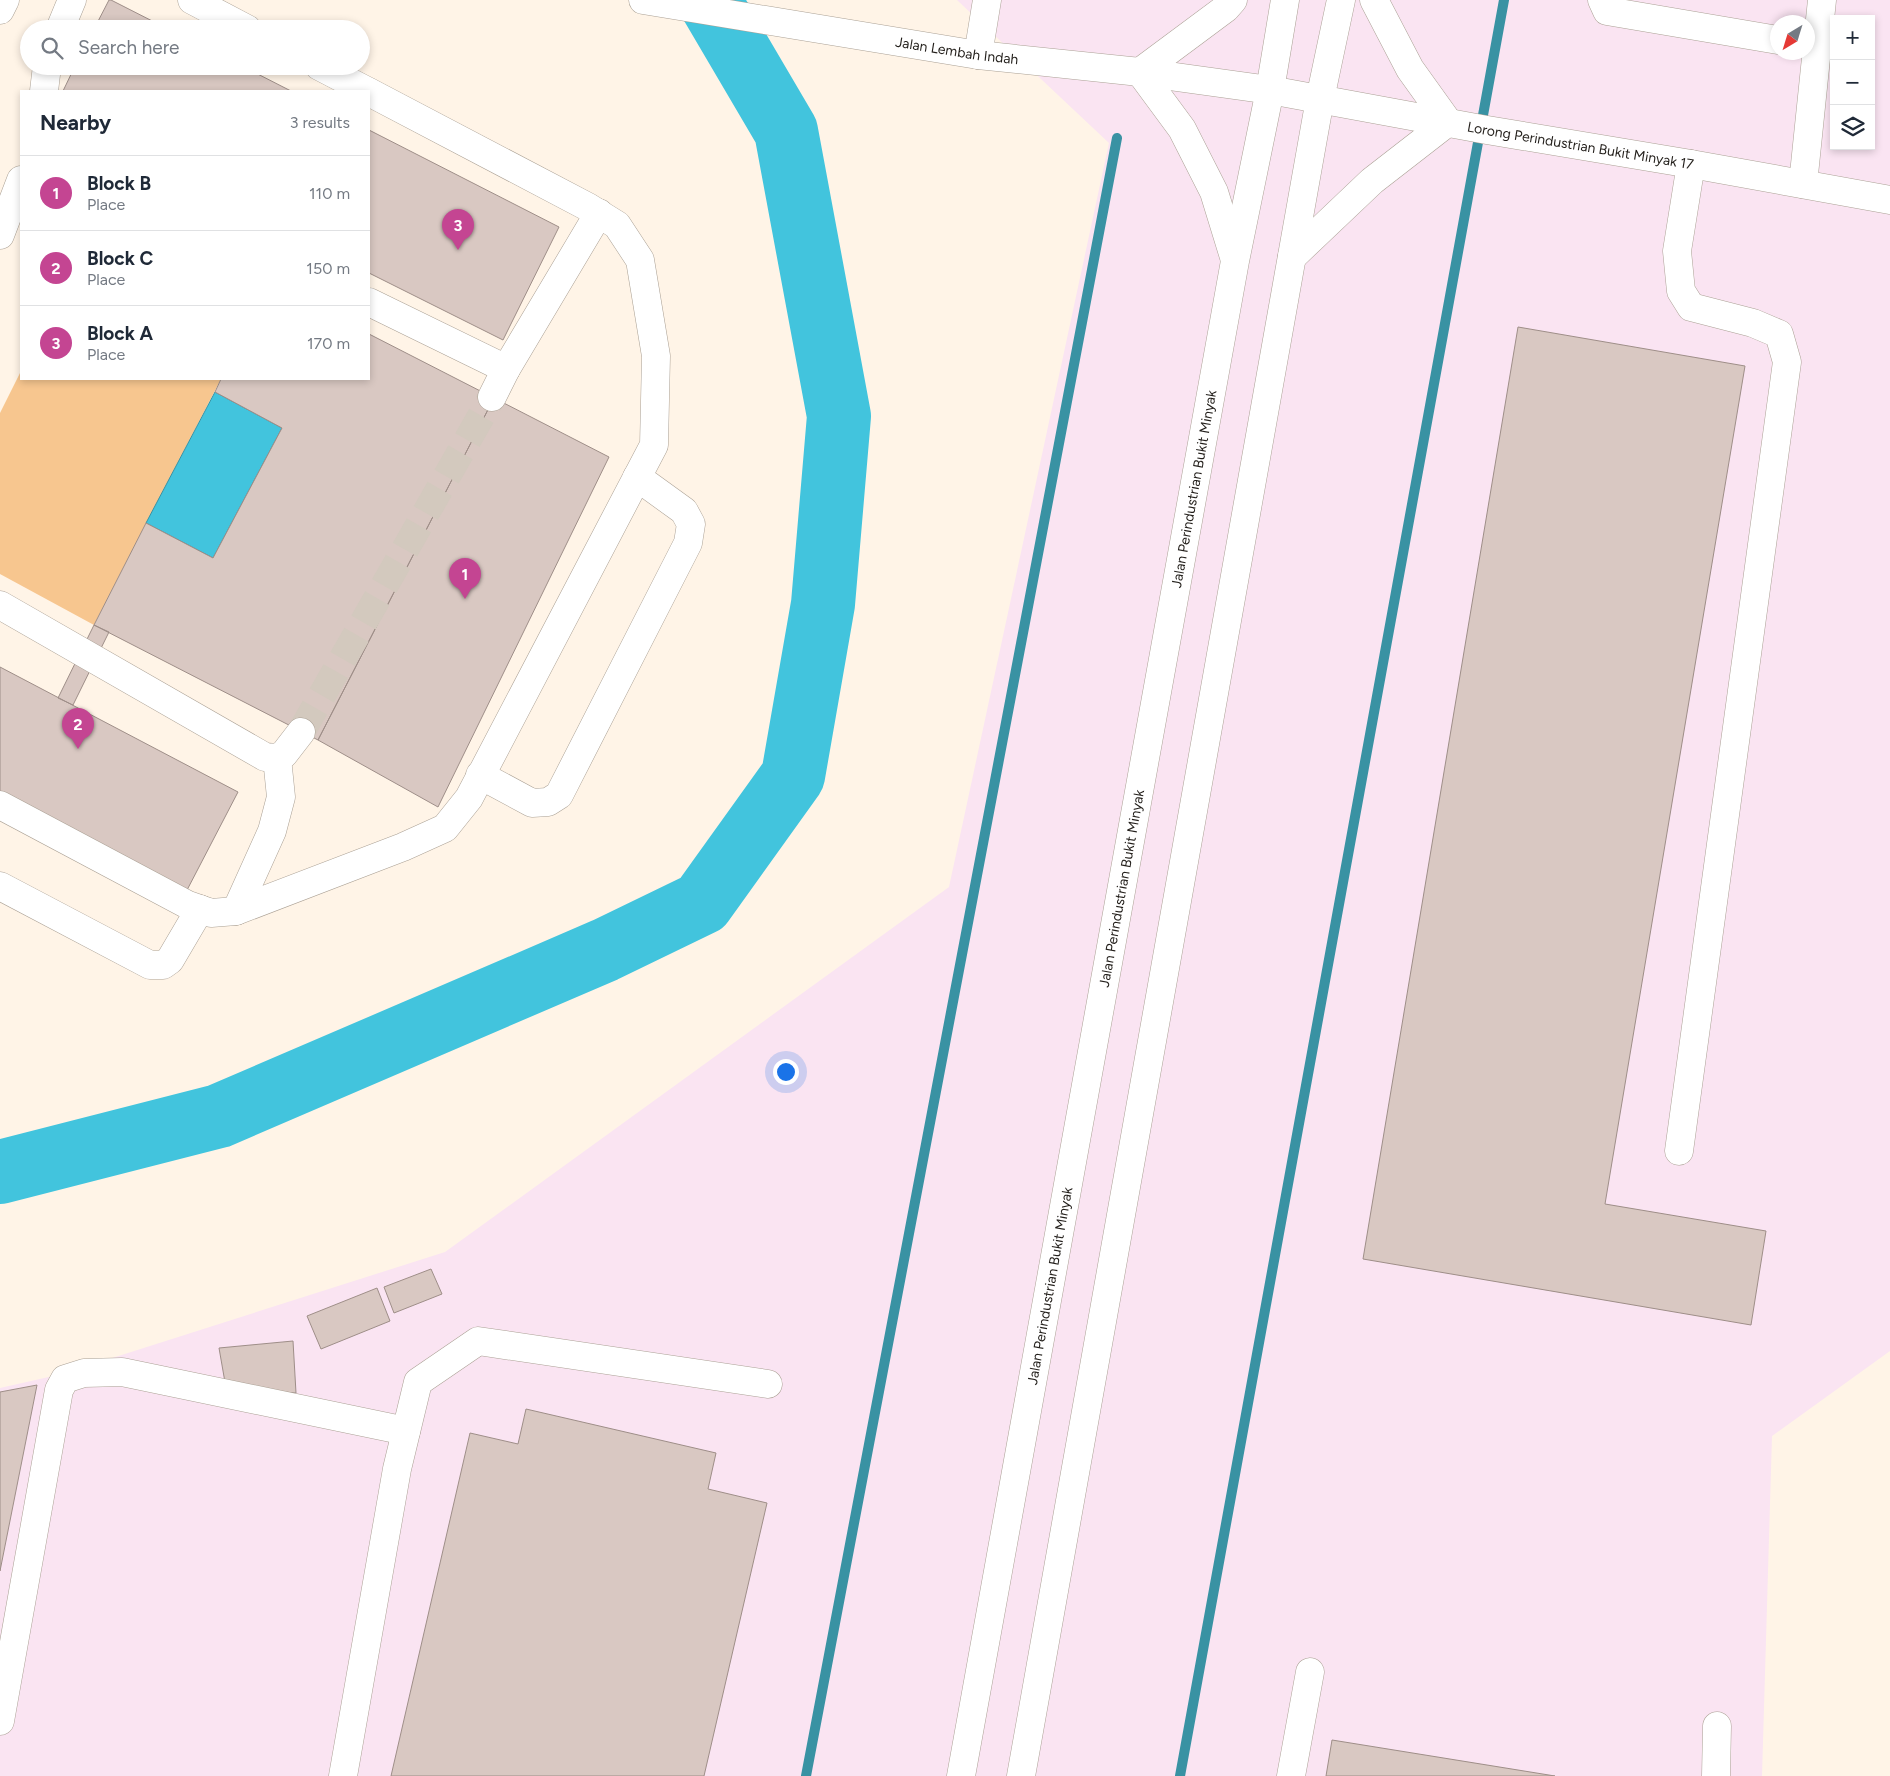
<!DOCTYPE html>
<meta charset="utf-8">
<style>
body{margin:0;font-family:Figtree,sans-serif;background:#f6f6f7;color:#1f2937}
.controls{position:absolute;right:15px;top:15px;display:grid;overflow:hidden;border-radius:0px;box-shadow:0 2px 8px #0003}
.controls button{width:45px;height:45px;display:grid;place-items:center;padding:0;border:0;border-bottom:1px solid #e0e1e3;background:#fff;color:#1f2937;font:25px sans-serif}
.compass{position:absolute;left:1770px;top:15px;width:45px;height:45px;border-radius:50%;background:#fff;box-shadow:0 2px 8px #0003;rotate:218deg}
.you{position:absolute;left:785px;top:1071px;width:18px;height:18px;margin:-12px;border:4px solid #fff;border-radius:50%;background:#1a73e8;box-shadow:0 0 0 8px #1a73e833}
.badge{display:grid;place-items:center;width:32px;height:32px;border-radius:50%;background:#c44592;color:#fff;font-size:16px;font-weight:700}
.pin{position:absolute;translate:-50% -41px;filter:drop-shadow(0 1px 2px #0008)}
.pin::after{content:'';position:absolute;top:26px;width:18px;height:15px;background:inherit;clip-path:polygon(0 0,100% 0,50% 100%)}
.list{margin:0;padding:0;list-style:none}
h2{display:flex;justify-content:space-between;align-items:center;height:65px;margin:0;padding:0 20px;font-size:21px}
h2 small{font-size:16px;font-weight:400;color:#747a83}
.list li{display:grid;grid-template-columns:32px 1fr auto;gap:15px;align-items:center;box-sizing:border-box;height:75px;padding:0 20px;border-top:1px solid #e0e1e3}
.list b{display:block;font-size:19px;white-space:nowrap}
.list p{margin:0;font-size:16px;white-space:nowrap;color:#747a83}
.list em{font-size:16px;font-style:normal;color:#747a83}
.icon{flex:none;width:28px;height:28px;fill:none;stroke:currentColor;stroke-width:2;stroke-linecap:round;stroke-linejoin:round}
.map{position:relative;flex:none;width:1890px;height:1776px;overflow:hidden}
.search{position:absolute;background:#fff;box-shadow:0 2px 8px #0003;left:20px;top:20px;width:350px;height:55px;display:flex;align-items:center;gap:12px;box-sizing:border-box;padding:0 18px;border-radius:28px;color:#747a83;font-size:19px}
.panel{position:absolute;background:#fff;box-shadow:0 2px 8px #0003;left:20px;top:90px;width:350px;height:290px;border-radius:0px}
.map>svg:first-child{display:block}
.industrial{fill:#fae4f2;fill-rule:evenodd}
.green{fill:#f7c68f}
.water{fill:#42c4dd;stroke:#3992a3}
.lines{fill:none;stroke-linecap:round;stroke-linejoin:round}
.stream{stroke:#3992a3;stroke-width:10}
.river{stroke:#42c4dd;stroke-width:64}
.building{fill:#d9c8c2;stroke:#9e8e88}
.minor-tunnel{stroke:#d3c9be;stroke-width:28;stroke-dasharray:28 14;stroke-linecap:butt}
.minor-casing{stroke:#aba195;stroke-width:29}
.major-casing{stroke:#aba195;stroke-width:29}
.minor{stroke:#fff;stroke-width:28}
.major{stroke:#fff;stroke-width:28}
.labels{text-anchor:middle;stroke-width:4;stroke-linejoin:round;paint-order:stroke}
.street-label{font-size:14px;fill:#231f1b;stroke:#fff}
</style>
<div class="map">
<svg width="1890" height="1776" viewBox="0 0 1890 1776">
<rect width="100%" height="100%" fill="#fff4e7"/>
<path class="industrial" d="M957,0h933v1351l-118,85 -10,340h-1762v-388l62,-14 383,-122 504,-365 160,-744zM1834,19h37v127h-37zM1778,22h30v30h-30z"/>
<path class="green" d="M21,371v8h200l-127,246 -94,-51v-161z"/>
<path class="water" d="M215,392l67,36 -69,130 -67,-35z"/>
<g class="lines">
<path class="stream" d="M806,1776l311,-1638
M1180,1776l324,-1776"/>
<path class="river" d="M0,1172l219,-56 386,-166 97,-47 91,-127 30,-172 16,-188 -53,-285 -77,-131"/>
</g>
<path class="building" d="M109,0h2l57,29h-74z
M75,66h167l49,25h-228z
M369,130l190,97 -56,113 -134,-67z
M1518,327l227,39 -140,838 161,27 -15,94 -388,-66z
M369,334l125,64 -176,342 -224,-115 52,-102 67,35 69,-130 -67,-36 6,-13h148z
M494,398l115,59 -171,350 -120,-67z
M94,625l15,7 -36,73 -15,-7z
M0,667l238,125 -52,100 -186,-98z
M431,1269l11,25 -48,19 -10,-26z
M377,1288l13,33 -69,28 -14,-33z
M293,1341l3,52 -70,-5 -7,-40z
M37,1385l-37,186v-179z
M526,1409l190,44 -8,36 59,14 -63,273h-313l79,-343 48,11z
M1332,1740l223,36h-229z"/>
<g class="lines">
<path class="minor-tunnel" d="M301,732l191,-335"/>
<g class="minor-casing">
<g id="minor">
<path d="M192,0l55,29"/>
<path id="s1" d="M643,0l335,55 162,17 130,18 217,40 204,34 199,36"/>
<path d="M1602,0l5,11 171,29"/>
<path d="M0,10l5,-10"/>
<path d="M60,29l12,-29"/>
<path d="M978,55l9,-55"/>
<path d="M319,66l48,25"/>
<path d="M44,91l3,-25"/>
<path d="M1803,184l19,-184"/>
<path d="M0,235l21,-55"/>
<path d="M369,302l137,67 -14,28"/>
<path d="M506,369l93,-156"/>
<path d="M0,605l265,152 12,1 7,-4 17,-22"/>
<path d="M480,775l52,28 16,-1 11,-7 129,-252 3,-19 -7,-13 -47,-34"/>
<path d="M0,805l188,100 23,8 25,-2 167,-64 42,-19 24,-30 185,-353 2,-89 -16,-96 -23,-35 -29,-18 -219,-115"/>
<path d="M0,886l150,79h13l7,-5 30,-51"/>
<path d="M236,911l36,-80 9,-34 -4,-39"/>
<path d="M1679,1151l108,-789 -8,-28 -26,-11 -62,-16 -10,-16 -4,-40 14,-87"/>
<path d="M0,1721l59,-331 6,-11 19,-6 38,-1 284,59"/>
<path d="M343,1776l54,-307 21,-87 60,-41 290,43"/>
<path d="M1291,1776l19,-104"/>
<path d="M1716,1776l1,-50"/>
</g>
</g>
<g class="major-casing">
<g id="major">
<path d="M1233,0l-7,8 -86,64 42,57 32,63 20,65"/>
<path d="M1292,257l80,-76 76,-59 -38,-53 -36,-69"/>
<path id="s2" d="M961,1776l274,-1515 35,-171 15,-90"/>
<path d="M1021,1776l299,-1677 21,-99"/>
</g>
</g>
<use href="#minor" class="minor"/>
<use href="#major" class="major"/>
</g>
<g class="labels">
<g class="street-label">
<text dy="5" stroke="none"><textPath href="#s1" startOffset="318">Jalan Lembah Indah</textPath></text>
<text dy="5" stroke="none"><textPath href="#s1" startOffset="949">Lorong Perindustrian Bukit Minyak 17</textPath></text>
<text dy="5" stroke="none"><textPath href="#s2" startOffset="1308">Jalan Perindustrian Bukit Minyak</textPath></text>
<text dy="5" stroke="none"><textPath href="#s2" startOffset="902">Jalan Perindustrian Bukit Minyak</textPath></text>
<text dy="5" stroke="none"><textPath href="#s2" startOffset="498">Jalan Perindustrian Bukit Minyak</textPath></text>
</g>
</g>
</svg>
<div class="controls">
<button>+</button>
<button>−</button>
<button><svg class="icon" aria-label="layers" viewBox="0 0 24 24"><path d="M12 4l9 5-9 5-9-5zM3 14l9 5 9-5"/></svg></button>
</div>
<svg class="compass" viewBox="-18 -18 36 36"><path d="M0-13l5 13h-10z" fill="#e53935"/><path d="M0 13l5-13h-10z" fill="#747a83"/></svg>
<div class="you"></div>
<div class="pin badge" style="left:465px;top:599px">1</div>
<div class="pin badge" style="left:78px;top:749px">2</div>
<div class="pin badge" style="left:458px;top:250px">3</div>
<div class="search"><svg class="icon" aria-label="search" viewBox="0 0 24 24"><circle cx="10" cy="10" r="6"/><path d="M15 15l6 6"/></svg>Search here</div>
<section class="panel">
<h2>Nearby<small>3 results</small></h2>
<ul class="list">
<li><span class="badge">1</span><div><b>Block B</b><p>Place</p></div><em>110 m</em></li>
<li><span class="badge">2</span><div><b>Block C</b><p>Place</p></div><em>150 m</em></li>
<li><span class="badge">3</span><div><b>Block A</b><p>Place</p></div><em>170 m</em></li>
</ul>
</section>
</div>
